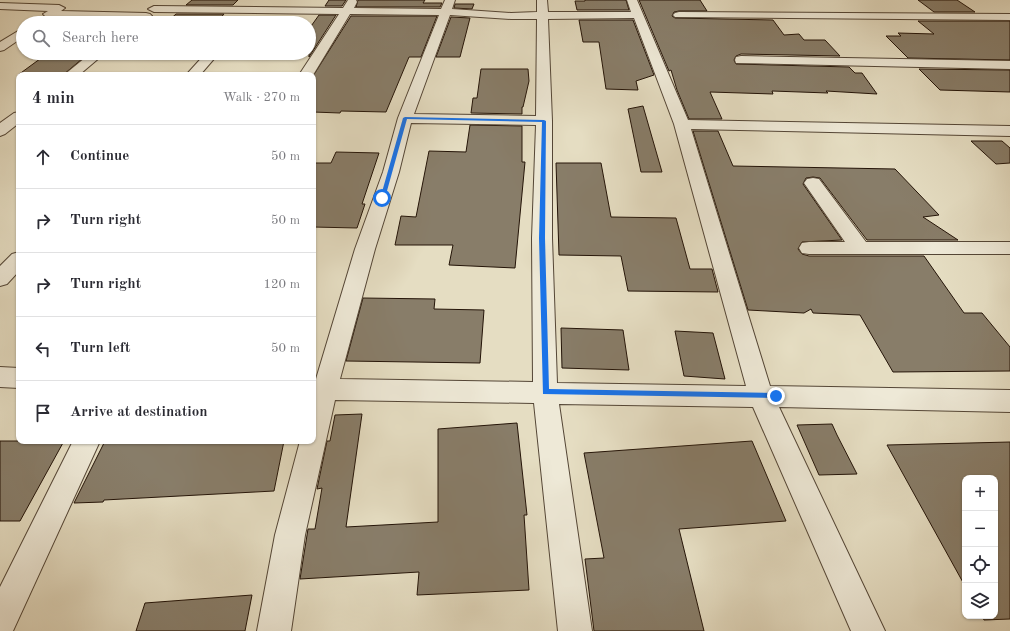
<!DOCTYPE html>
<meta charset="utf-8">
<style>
body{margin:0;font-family:"Old Standard TT",serif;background:#f7f7f7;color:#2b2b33}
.controls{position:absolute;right:12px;bottom:12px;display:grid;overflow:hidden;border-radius:8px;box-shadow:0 1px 3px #0004}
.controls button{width:36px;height:36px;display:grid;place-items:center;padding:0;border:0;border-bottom:1px solid #e1e1e2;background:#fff;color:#2b2b33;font:20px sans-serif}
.stop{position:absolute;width:12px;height:12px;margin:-9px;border:3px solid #1a73e8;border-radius:50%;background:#fff}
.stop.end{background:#1a73e8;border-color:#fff;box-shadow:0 1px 4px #0008}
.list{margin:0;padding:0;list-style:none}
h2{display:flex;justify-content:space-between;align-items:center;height:52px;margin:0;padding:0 16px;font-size:17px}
h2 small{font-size:13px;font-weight:400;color:#7c7c81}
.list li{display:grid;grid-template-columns:26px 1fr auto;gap:12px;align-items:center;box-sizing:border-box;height:64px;padding:0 16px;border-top:1px solid #e1e1e2}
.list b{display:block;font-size:15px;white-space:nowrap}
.list em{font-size:13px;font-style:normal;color:#7c7c81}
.icon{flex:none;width:22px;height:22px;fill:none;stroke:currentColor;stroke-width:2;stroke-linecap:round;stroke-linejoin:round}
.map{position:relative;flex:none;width:1010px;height:631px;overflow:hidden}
.search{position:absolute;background:#fff;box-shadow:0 1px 3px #0004;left:16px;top:16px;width:300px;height:44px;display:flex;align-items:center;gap:10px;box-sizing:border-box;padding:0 14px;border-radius:22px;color:#7c7c81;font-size:15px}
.panel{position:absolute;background:#fff;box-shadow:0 1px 3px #0004;left:16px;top:72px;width:300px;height:372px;border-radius:8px}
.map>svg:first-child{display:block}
.building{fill:#887d69;stroke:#241408}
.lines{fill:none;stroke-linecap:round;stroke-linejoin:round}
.minor-casing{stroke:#544636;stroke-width:2}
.minor{fill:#eee9d7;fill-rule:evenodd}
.route{fill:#1a73e8}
</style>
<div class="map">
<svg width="1010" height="631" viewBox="0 0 1010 631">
<rect width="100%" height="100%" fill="#e5ddc2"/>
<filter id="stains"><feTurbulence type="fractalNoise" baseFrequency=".005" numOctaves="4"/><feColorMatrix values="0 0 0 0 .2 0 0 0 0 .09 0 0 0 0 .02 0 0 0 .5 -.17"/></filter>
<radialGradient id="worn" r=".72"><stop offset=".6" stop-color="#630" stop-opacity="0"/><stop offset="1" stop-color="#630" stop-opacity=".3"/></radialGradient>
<path class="building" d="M192,0h46l-5,5h-47z
M329,0h17l-4,6h-17z
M358,0h67l-2,3h19l-2,4h-84z
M585,0h41l3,10h-52l-2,-9h10z
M639,0h61l7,11h-28l-5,1 -2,4 3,2 98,2 11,15 15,-1 5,6h21l15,16 -99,-2 -5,2 -2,4 2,4 113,3 6,6h7l15,21 -51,-3 2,2 -56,-2 1,3 -63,-2 12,27h-33l-12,-29 -6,-20 -2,1z
M918,0h39l18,12h-41z
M455,4h19l-2,5 -18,-1z
M176,14h48l-8,9h-50z
M319,15h17l-27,42v-28z
M351,16h86l-16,41h-12l-23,55 -45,-1 -1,2 -27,-1v-36z
M451,17l19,1 -10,39h-24z
M579,20h54l21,55 -18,6 2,9 -32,-1 -7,-47h-16z
M918,21h92v39l-102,-2 -22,-22h15l-3,-3 36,1z
M48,53h41l-26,22h-45z
M158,53h28l-4,5 -28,-1z
M481,69h47l1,12 -6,26h-1v7l-51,-1 2,-15h4z
M919,69l91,1v22l-70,-2z
M643,106l19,66h-21l-13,-63z
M470,125l52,1v36h3l-10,106 -66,-3 4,-20h-58l6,-29 15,1 13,-66 37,1z
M693,131h25l15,35 162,3 44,46 -16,2 35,23h-91l-47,-62 -7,-1 -7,1 -3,6 39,56 -40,2 -4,7 4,5 7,2h115l40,57h18l28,34v24l-117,1 -33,-57 -47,-2 -2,-4 -7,4 -56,-3z
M971,141h31l8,7v15l-14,1z
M336,152l43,1 -17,51h3l-8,24 -44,-1v-64h18z
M556,163h45l10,54 65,1 14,51h22l6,23 -90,-1 -7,-35 -62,-1z
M363,298l72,1 -1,10 50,1 -4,53 -134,-2z
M561,328l62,2 6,40 -67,-2z
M675,331l38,2 12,46 -41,-3z
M362,414l-16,113 92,-5v-93l79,-6 10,92h-3l5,75 -112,5 2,-23 -119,7 8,-50h7l7,-41 -5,1 10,-48h3l5,-26z
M832,424l5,11 20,39 -38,1 -22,-50z
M0,441h64l-44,80h-20z
M105,441h179l-10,50 -170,9 -1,2 -29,1z
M752,441l34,80 -107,8 25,102h-110l-9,-72 19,-1 -20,-105z
M1010,442v177l-26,1 -2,-4h13v-138h-30v108l-78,-141z
M252,595l-7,36h-109l9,-28z"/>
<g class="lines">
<g class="minor-casing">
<path id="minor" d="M348,0h8l1,2 -3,6 87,1 4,-9h10l-3,9 59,4 26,-1v-12h10l1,12h83l-4,-12h10l51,120 322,6v10l-319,-7 79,257 240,4v22l-231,-5 106,224h-34l-98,-224 -194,-3 33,227h-34l-24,-228 -199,-3 -30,135 -14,96h-34l18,-96 25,-94h13v-62h3l39,-130 28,-77 15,-54 41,-103 -89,-1 -37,61h-14l40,-61 -185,-2 -6,-3 6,-3 189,2zM450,15l61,4h26l-1,97 -122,-2zM634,18l40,106 72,262 -189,-3 -5,-145v-117l-4,-102zM411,123l125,2 -4,113 1,144 -193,-3 35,-130 24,-77z
M0,3l59,2 6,3 -4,3 85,2 4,1 2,2 -2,2 -4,1 -97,-2 -4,-1 -2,-2 5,-3 -48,-2z
M679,12l331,2v6l-335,-3 -2,-2 2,-2z
M23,28v9l-19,13 -4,1v-9z
M91,53h14l-26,22h-15z
M206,53h13l-19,22h-14z
M741,56l269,5v8l-274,-6 -1,-3 1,-3z
M19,112v11l-14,11 -5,2v-13l14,-10z
M813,178l6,1 47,63h144v12h-201l-7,-1 -3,-5 3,-5 7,-1h36l-41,-59 3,-4z
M19,252v19l-12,13 -7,2v-20l12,-12z
M0,367l19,1v20l-19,-1z
M73,441h27l-87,190h-13v-44z"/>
</g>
<use href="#minor" class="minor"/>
</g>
<path class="route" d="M405,117l139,3 2,1 -1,117 4,151 227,4 4,3 -1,2 -236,-4 -4,-156 3,-116 -135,-3 -22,79 -5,1 23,-81z"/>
<rect width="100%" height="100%" filter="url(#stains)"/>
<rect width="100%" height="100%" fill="url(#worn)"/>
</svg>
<div class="controls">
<button>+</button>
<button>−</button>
<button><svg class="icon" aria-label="locate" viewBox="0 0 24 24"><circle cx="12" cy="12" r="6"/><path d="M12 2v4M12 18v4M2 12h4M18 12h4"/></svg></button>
<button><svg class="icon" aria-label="layers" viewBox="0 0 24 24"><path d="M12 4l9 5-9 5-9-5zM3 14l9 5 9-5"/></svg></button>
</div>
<div class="stop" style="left:382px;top:198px"></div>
<div class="stop end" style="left:776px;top:396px"></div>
<div class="search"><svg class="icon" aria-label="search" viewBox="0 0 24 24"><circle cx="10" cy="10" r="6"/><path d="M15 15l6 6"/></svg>Search here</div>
<section class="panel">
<h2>4 min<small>Walk · 270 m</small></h2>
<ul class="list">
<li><svg class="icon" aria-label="ahead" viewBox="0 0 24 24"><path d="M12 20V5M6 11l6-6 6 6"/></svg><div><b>Continue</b></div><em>50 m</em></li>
<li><svg class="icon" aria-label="right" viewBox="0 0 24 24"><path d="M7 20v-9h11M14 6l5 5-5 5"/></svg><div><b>Turn right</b></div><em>50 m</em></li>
<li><svg class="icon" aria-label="right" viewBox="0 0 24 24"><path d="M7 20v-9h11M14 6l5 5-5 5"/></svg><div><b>Turn right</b></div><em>120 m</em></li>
<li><svg class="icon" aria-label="left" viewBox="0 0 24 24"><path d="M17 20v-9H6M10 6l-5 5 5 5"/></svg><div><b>Turn left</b></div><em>50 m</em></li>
<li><svg class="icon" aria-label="arrive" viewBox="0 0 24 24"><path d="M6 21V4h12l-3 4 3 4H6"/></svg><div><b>Arrive at destination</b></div></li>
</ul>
</section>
</div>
